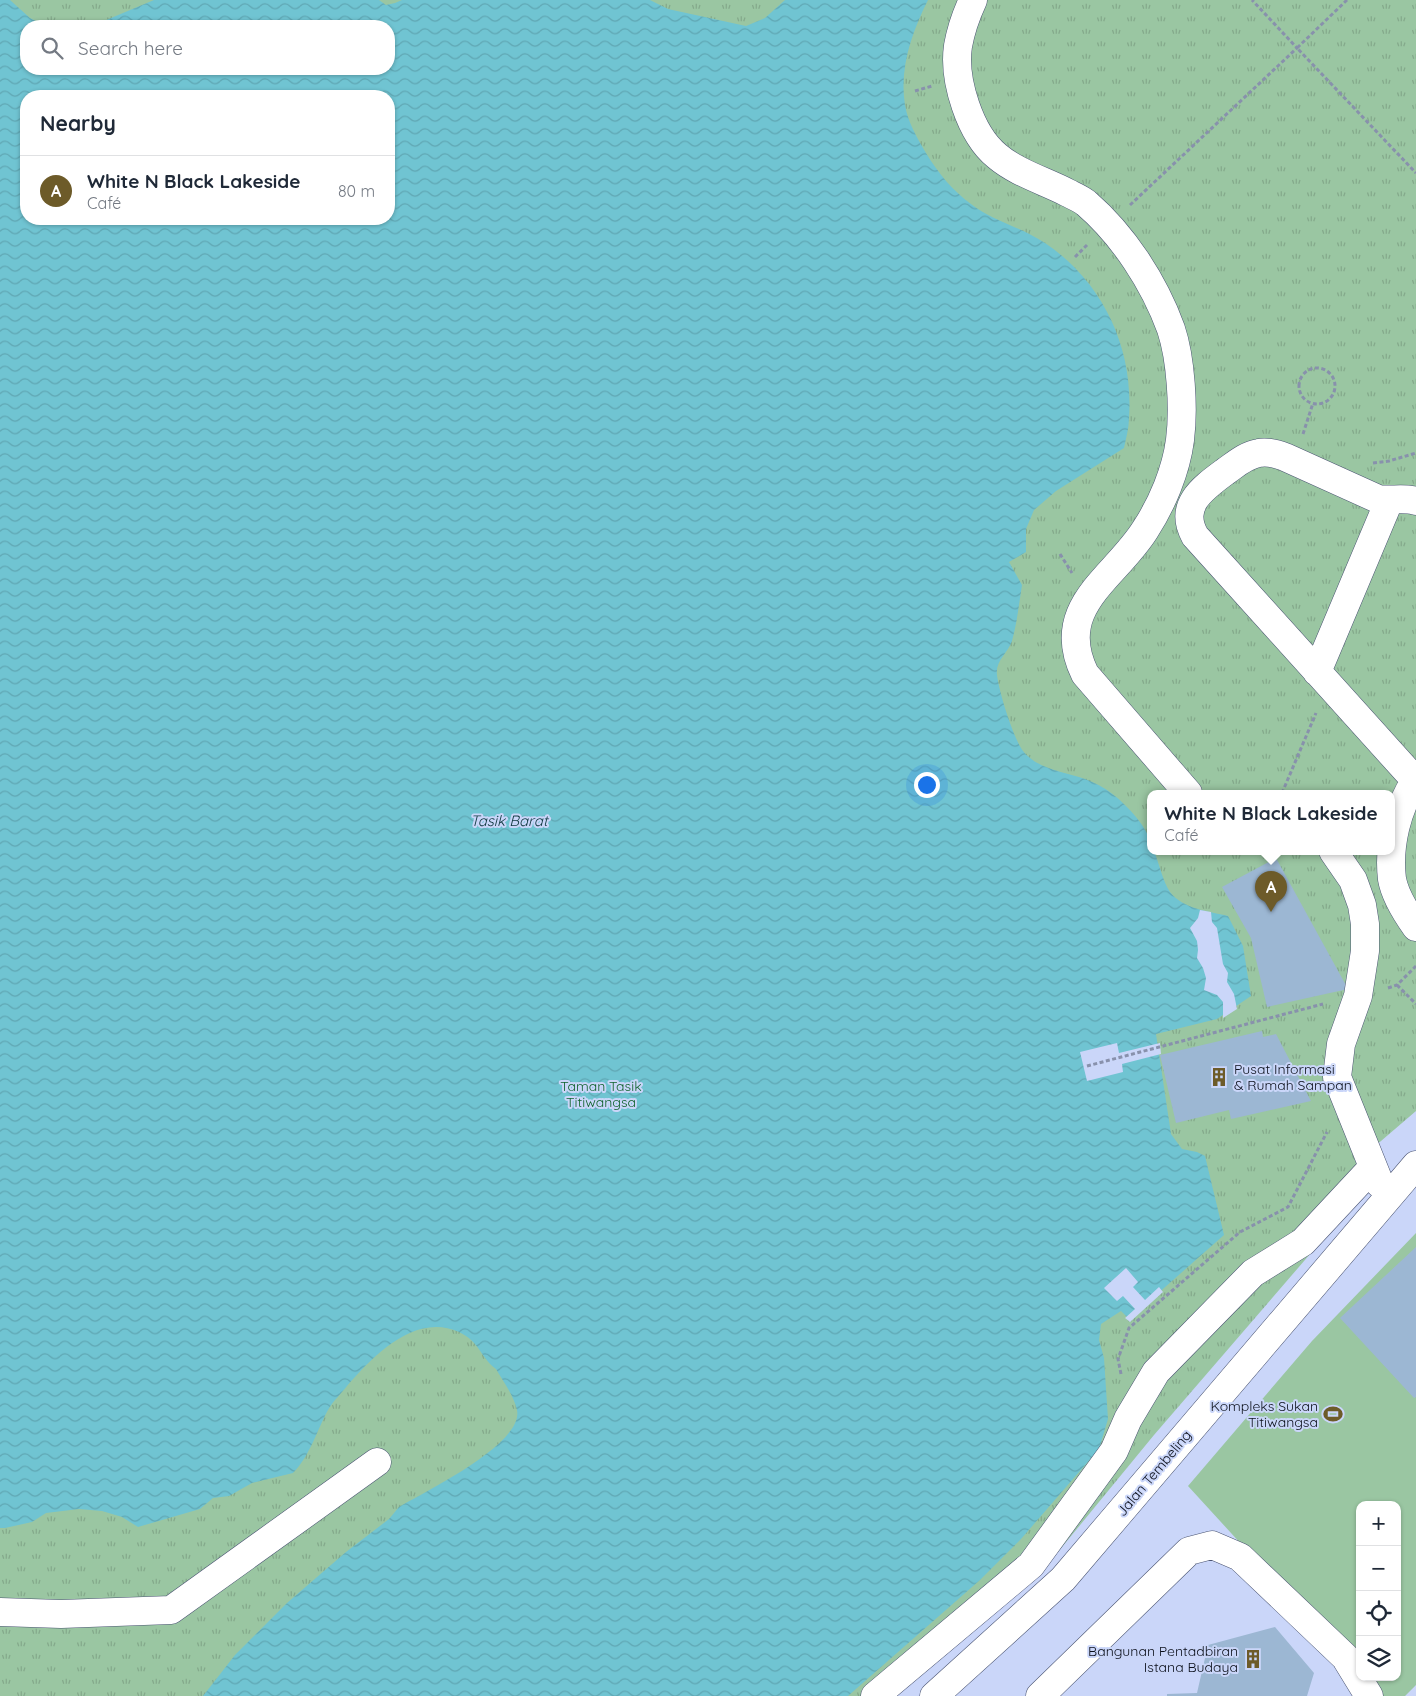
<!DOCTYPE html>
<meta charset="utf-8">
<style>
body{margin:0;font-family:Quicksand,sans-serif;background:#f6f6f7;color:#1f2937}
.controls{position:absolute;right:15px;bottom:15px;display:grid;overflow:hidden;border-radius:10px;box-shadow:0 1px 4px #0004}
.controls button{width:45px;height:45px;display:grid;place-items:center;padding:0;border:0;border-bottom:1px solid #e0e1e3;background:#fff;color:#1f2937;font:25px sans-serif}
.you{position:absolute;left:926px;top:784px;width:18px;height:18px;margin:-12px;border:4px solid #fff;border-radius:50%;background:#1a73e8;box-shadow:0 0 0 8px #1a73e833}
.badge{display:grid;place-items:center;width:32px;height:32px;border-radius:50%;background:#6d5b29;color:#fff;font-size:16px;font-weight:700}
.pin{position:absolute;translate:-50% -41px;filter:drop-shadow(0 1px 2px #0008)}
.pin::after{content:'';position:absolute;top:26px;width:18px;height:15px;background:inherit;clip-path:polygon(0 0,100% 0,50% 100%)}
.popup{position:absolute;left:1147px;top:790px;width:248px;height:65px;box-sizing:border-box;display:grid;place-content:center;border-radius:10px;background:#fff;filter:drop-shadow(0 1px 4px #0005);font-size:16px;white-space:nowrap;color:#747a83}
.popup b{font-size:19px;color:#1f2937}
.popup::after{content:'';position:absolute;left:50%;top:100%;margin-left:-10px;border:10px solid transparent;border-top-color:#fff}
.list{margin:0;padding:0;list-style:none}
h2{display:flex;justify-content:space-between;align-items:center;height:65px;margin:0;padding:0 20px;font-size:21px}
h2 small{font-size:16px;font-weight:400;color:#747a83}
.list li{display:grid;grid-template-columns:32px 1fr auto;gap:15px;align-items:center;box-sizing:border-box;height:70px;padding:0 20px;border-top:1px solid #e0e1e3}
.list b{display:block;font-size:19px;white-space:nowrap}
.list p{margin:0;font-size:16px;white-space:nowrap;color:#747a83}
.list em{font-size:16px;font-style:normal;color:#747a83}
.icon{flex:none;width:28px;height:28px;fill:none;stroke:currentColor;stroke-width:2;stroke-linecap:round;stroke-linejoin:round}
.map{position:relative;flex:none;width:1416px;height:1696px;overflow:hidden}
.search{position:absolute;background:#fff;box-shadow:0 1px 4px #0004;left:20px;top:20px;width:375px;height:55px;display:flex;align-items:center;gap:12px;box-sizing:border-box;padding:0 18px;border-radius:20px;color:#747a83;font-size:19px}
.panel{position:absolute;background:#fff;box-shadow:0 1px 4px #0004;left:20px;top:90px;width:375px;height:135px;border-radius:20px}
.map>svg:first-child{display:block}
.grass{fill:#9ac6a2}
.park{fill:url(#park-tufts);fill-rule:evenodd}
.water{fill:url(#water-waves);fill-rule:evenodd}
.pier{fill:#cad6f9}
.building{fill:#9cb7d3}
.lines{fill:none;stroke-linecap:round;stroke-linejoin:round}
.minor-casing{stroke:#4a5472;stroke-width:29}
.path{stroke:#8891ac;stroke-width:3;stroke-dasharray:4 2.5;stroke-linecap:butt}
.minor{stroke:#fff;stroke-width:28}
.labels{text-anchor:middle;stroke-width:4;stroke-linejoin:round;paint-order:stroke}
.poi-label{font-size:14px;fill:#0c101b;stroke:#cad6f9;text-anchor:end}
.park-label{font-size:14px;fill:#11632e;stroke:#cad6f9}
.street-label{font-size:14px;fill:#0c101b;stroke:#cad6f9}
.water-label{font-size:15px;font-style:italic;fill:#0e373e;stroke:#cad6f9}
</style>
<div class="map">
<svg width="1416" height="1696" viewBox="0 0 1416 1696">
<defs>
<pattern id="park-tufts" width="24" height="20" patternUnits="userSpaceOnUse" patternTransform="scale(1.25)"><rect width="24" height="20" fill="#9ac6a2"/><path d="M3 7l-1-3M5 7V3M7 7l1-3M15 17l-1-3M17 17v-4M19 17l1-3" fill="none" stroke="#84a98b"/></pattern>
<pattern id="water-waves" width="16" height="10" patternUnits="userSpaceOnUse" patternTransform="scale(1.25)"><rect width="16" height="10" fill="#70c4d2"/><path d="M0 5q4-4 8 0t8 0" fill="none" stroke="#60a7b4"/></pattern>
</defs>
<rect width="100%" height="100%" fill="#cad6f9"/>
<path class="grass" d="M1416,1233v452l-11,11h-25l-17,-19h34v-172h-37v169l-172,-188 124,-145z"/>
<path class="park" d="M0,0h1416v1111l-42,36 -7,41 -213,247 -110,134 -149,127h-895zM26,26h363v43h-363zM26,96h363v123h-363zM1151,793h240v58h-240z"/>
<path class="water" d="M0,0h10l20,18 15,8h-19v43h363v-43h-297l62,-26h225l7,5 9,-2 7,-3h248l18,9 78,17 19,-8 20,-18h143c-16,32 -29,68 -23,105 3,18 13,34 21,48 12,20 27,38 45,51 22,17 50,23 74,39 58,39 89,105 84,175 0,10 -3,20 -5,30l-68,43 -22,19 -8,19v23l-17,10 13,23c-3,19 -5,38 -10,56 -4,12 -17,20 -15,34 2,17 16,62 26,76 14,18 41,21 62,28 20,7 37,21 51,38 8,10 15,20 15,34h3c5,12 9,31 16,41 13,17 38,19 58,24l15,30 8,50 -34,23 -61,15 15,100 11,15 15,3 8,4 19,79 -95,84 -8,-8 -20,13 -2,16 5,18 4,61 -9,30 -78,90 -41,41 -132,116h-645l32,-41 52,-52 59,-51 43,-33 10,-12c25,-15 125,-63 118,-97 -3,-14 -14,-29 -21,-41 -16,-12 -16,-27 -37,-37 -44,-20 -86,24 -112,54 -6,8 -14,15 -19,24 -11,20 -18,46 -35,63l-41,10 -23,13 -16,2 -13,11 -62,18 -16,-10 -20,-6 -23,-2 -33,4 -14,9 -27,6h-5zM26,96h363v123h-363z"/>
<path class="pier" d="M1200,910l11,2 1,10 5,6 6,36 5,9 -1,9 7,12 3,15 -14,9v-16l-6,-7 -13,-5 2,-12 -3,-10 -6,-10 1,-8 -1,-9 -7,-13 8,-10z
M1117,1043l2,10 41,-10 1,11 -39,10 1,8 -36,9 -7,-29z
M1126,1268l12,14 -5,5 12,13 14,-13 4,5 -33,30 -5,-4 10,-9 -12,-13 -6,5 -13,-13z"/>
<path class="building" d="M1276,858l72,131 -81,18 -16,-69 -29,-51z
M1262,1031l1,6 13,-3 35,67 -80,18 -2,-9 -53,13 -16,-68z
M1416,1247v150l-2,1 -74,-80z
M1275,1627l39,46 -7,23h-140v-2l30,-1 11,-48z"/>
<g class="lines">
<g class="minor-casing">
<path id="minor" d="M973,0c-7,15 -12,29 -15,46 -5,34 12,88 39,110 20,17 48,25 71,37 6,3 13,6 18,10 37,32 68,79 85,126 10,30 13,80 9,111 -4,31 -18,64 -35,90 -31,49 -93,77 -60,144l103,119
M1317,672l72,-171
M1415,780l-220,-244c-17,-31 8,-48 31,-65 10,-7 20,-16 33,-18 9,-2 18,1 26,4l93,42c13,2 26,-2 38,2
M1416,780c-19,27 -28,66 -24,99 3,17 14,34 24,48
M1333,851l20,29 9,25 3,19v27l-7,45 -17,48 -4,33 43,107
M0,1612l61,2 110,-4 206,-148
M875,1696l156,-131 83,-114 14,-32 28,-47 97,-99 50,-31 70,-75
M934,1696l129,-117 353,-414
M1040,1696l149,-145 23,-6 28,12 105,100 24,39"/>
</g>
<path class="path" d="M1347,0l-50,48 119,125
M915,91l17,-5
M1130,205l167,-157 -45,-48
M1075,257l12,-12
M1299 386a18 18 0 1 1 36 0a18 18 0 1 1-36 0Z
M1303,434l10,-31
M1373,463l16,-2 27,-8
M1060,554l12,19
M1282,793l34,-80
M1397,985l19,19
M1388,988l9,-3 19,-19
M1087,1066l236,-62
M1121,1374l-3,-15 11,-31 111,-96 48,-25 39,-75"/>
<use href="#minor" class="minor"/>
</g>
<defs>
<g id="building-bare" transform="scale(1.5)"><path d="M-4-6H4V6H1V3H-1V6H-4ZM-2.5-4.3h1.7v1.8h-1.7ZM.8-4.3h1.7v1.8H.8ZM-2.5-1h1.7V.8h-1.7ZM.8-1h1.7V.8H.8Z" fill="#6d5b29" stroke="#cad6f9" stroke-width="2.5" paint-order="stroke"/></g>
<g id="stadium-bare" transform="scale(1.5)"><path d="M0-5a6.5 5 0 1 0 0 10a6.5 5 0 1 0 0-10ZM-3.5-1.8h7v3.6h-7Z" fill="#6d5b29" stroke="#cad6f9" stroke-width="2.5" paint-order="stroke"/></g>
</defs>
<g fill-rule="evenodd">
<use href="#building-bare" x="1219" y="1077"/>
<use href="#stadium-bare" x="1333" y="1414"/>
<use href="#building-bare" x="1253" y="1659"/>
</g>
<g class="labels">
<g class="poi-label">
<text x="1234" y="1074" text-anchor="start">Pusat Informasi<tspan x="1234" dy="16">&amp; Rumah Sampan</tspan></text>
<text x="1318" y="1411">Kompleks Sukan<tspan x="1318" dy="16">Titiwangsa</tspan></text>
<text x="1238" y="1656">Bangunan Pentadbiran<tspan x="1238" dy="16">Istana Budaya</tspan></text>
</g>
<g class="park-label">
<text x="601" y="1091">Taman Tasik<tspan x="601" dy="16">Titiwangsa</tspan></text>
</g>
<g class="street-label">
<text transform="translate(1154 1473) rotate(-50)" y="5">Jalan Tembeling</text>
</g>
<g class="water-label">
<text x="509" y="826">Tasik Barat</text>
</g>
</g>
</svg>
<div class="controls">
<button>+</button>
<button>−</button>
<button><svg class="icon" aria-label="locate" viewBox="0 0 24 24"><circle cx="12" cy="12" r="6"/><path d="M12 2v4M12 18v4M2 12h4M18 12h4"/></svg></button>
<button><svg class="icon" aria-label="layers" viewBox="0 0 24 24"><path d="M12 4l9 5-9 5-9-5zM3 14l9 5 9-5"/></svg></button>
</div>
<div class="you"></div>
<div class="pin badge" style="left:1271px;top:912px">A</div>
<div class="popup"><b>White N Black Lakeside</b>Café</div>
<div class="search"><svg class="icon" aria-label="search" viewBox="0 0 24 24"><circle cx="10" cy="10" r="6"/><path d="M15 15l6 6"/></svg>Search here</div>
<section class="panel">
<h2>Nearby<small></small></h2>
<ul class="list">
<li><span class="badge">A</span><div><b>White N Black Lakeside</b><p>Café</p></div><em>80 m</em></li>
</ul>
</section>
</div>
